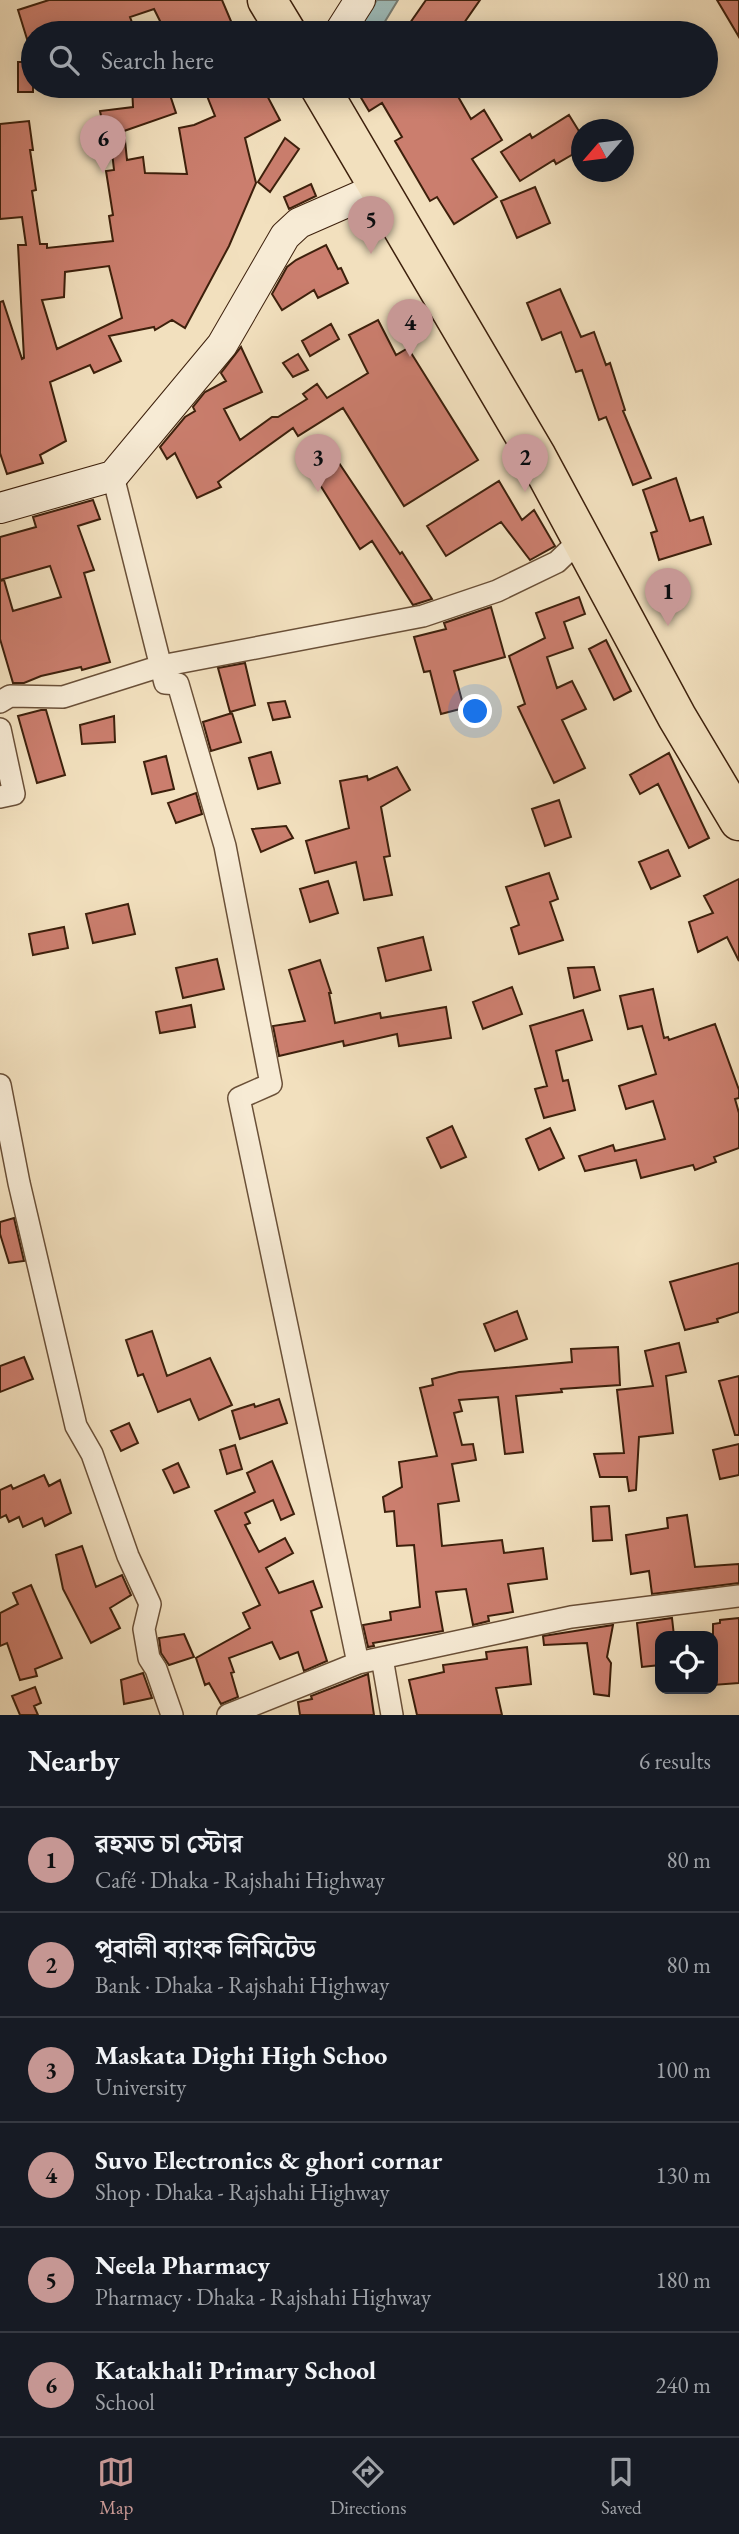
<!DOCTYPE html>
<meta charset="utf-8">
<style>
body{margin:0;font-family:"EB Garamond","Noto Serif Bengali",serif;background:#242831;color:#f1f3f6}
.controls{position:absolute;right:21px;bottom:21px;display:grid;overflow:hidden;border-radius:14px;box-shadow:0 4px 18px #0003}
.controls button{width:63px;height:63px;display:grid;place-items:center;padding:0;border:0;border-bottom:2px solid #363941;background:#171b24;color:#f1f3f6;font:35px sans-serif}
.compass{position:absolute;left:571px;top:119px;width:63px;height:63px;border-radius:50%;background:#171b24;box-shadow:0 4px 18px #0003;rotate:242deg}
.you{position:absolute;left:476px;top:712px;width:24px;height:24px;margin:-18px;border:5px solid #fff;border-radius:50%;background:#1a73e8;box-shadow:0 0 0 10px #1a73e833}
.badge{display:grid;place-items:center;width:46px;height:46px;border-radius:50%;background:#c59692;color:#111;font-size:23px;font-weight:700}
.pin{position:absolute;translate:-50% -58px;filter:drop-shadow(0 2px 4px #0008)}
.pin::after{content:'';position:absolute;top:37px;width:24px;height:21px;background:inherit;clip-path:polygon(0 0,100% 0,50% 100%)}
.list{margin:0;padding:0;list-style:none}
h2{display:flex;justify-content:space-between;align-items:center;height:91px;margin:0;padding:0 28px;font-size:30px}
h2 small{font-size:23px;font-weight:400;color:#9ea1a6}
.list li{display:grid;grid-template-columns:46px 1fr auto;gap:21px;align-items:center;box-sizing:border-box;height:105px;padding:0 28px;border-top:2px solid #363941}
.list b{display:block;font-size:26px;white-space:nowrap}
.list p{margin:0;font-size:23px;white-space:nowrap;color:#9ea1a6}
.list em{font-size:23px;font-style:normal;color:#9ea1a6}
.icon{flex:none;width:38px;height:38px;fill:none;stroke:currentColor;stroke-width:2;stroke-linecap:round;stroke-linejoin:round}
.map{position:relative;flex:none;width:739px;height:1715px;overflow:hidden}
.search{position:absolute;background:#171b24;box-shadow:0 4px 18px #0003;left:21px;right:21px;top:21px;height:77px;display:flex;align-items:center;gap:18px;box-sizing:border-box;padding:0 24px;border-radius:38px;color:#9ea1a6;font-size:26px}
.sheet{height:721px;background:#171b24}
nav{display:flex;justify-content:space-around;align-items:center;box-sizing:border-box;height:98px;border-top:2px solid #363941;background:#171b24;font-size:19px;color:#9ea1a6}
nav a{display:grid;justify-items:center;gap:4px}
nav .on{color:#c59692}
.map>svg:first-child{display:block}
.water{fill:#9dbbb9;stroke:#777d74;stroke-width:2}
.building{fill:#cb7e6e;stroke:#3d200c;stroke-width:2;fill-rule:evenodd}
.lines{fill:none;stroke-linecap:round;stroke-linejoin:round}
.street-casing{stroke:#6a5038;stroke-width:24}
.secondary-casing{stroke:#3d200c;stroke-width:32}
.highway-casing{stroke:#3d200c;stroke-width:41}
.street{stroke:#f7ebd5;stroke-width:21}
.secondary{stroke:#f7ebd5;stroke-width:30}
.highway{stroke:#f2e0be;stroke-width:38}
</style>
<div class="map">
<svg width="739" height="1715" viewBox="0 0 739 1715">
<rect width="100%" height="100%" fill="#f2e0be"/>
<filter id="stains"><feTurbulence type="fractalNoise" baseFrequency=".00286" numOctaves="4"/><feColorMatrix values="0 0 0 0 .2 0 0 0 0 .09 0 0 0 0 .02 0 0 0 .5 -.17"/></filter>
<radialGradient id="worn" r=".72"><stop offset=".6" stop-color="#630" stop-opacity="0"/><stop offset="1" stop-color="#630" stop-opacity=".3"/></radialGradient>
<path class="water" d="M377,0h21l-20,33h-22z"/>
<path class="building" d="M49,0h173l14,33h-70l-12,-24 -24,8 6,16h-103v4l-6,2 -9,-29z
M426,0h54l-23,33h-54z
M717,0h22v37z
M18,62h15v30h-15z
M132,86h35l9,27 -52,18 3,29 16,-3 2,16 42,1 -8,-46 15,-3 21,-9 -12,-30h59l18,34 -35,18 11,45 -27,63 -44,82 -13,-8 -17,10 -1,-3 -45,9 12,25 -27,12 -4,-8 -40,17 16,59 -26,14 3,8 -36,11 -7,-21v-151l3,-1 19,58 2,-1 -6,-113h8l-4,-28 -22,2v-95l29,-3 4,29h-3l6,40 -4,1 8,53h7v4l66,-7 -4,-25 4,-1 -7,-44 8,-1 -4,-36 -5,1 -5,-24 33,-4zM109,266l13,52 -65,31 -15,-49 22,-3 1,-25z
M354,86h98l19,33 13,-9 18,30 -30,19 25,38 -43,27 -17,-27 -7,4 -35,-60 7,-4 -20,-34 -13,8z
M569,115l13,21v13l-26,15 -2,-4 -34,21 -19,-29 29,-18 2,4z
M285,138l14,11 -29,43 -12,-10z
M311,184l5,12 -27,13 -5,-12z
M535,187l15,36 -33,15 -16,-37z
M326,245l12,24 3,-1 7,15 -30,15 -4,-8 -32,20 -10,-16 15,-27 9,-7z
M560,289l21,48 13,-5 12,33 4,-2 15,47 -2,1 28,67 -18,7 -27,-68 -7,3 -17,-50 -6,2 -15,-40 -19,8 -15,-37z
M378,320l18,35 12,-7 70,112 -74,46 -61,-98 -45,28 -5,-8 -75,54 3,5 -24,11 -22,-45 -8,6 -7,-12 25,-30 10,-6 -2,-4 12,-15 21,-11 -5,-8 20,-26 21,45 -38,17 16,31 32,-23h6l29,-18 -4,-5 14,-10 10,14 41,-25 -19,-38z
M331,324l8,15 -29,17 -8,-15z
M298,354l10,16 -15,7 -10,-14z
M339,463l61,91 2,-2 30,47 -19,6 -41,-64 -12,8 -43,-69z
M676,478l14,43 13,-4 8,27 -52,16 -8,-27 6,-2 -14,-41z
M499,481l23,39 12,-10 21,36 -25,14 -29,-38 -55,34 -19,-30z
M93,500l7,19 -22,7 16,44 -10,3 26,89 -28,8 -1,-3 -40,9 -17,7h-11l-13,-44v-58l4,-1 9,31 48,-14 -11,-31 -50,14v-43l36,-10 -3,-10z
M579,597l6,17 -21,8 9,26 -26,9 10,31 15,-7 14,28 -24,11 23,48 -31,15 -36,-76 7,-3 -16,-48 36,-18 -9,-25z
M491,607l14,50 -51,14 10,37 -23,6 -11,-43 -6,1 -10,-35 32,-8 -2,-6z
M606,640l25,51 -17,9 -25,-51z
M245,663l10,42 -25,7 -12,-44z
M285,701l5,16 -17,3 -5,-17z
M41,710h5l19,65 -28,8 -19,-67z
M232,713l9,29 -30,9 -8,-29z
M114,716l1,26 -33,2 -2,-19z
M271,752l9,31 -22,6 -9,-31z
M669,753l40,85 -20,10 -31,-64 -18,10 -10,-19z
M166,756l8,33 -22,5 -8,-32z
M397,767l13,23 -29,17 9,49 -6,1 8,38 -28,5 -8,-38 -41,11 -9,-32 43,-13 -9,-47 27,-5 1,4z
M196,793l6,21 -26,9 -8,-20z
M559,800l12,37 -26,9 -13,-37z
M286,826l7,12 -32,14 -9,-23z
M668,850l12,26 -29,13 -12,-27z
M549,873l9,26 -8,3 13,38 -44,14 -8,-26 8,-3 -13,-38z
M739,879v82l-12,-24 -29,15 -9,-30 24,-9 -9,-17z
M328,881l10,32 -28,9 -10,-33z
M128,904l7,30 -42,9 -7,-29z
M64,927l4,21 -35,7 -4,-21z
M423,937l8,33 -45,11 -8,-33z
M217,959l7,30 -41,9 -7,-30z
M320,960l11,33h-2l6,30 45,-10 1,5 65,-11 5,31 -52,8 -2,-12 -53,12 -1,-5 -64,15 -6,-30 32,-5 -16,-51z
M594,967l6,23 -26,8 -6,-30z
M512,987l10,27 -39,15 -10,-27z
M653,989l11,49 4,-1 1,3 46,-16 24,66v8l-4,1 4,14v35l-25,9 2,5 -21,8 -2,-5 -52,13 -5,-18 -51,11 -6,-15 34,-11 2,6 50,-12 -12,-38 -27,8 -7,-23 37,-12 -14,-48 -14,3 -8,-33z
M191,1005l4,22 -35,6 -4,-21z
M583,1010l9,30 -36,11 7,30 5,-1 7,30 -31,8 -9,-29 12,-3 -17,-60z
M452,1126l14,31 -25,11 -14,-30z
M550,1128l14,30 -25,12 -13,-31z
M14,1218l10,43 -15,2 -9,-29v-12z
M739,1263v49l-22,7 1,3 -33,8 -15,-48z
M517,1311l10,28 -32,12 -11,-27z
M152,1331l15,45 43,-18 22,47 -33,15 -9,-21 -32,13 -15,-38 -5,2 -12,-36z
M679,1343l7,29 -20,4 7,57 -34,4 -3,53 -7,1 -2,-14h-27l-6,-23 30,-1 -7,-63 36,-4 -8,-35z
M618,1347l2,38 -59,4 1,3 -46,4 7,56 -18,2 -7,-57 -39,3 3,11 -8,2 8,32 11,-1 3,16 -24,4 7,37 -21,3 4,42 60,-6 2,13 39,-5 4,31 -39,5 5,28 -25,4 1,5 -16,4 -7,-36 -30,3 7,39 -70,12 1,3 -6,1 -5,-22 28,-5 -1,-8 30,-5 -6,-62 -17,1 -3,-35 -9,1 -2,-15 19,-10 -3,-25 38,-6 -17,-68 13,-3 -1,-6 27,-7 113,-10 -1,-13z
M24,1357l9,22 -33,13v-26z
M739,1376v59h-4l-16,-54z
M279,1399l8,24 -47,16 -8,-28 22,-7 1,3z
M129,1423l9,20 -17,8 -10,-20z
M739,1444v31l-19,4 -7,-29z
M235,1445l7,24 -15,5 -7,-24z
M272,1461l22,53 -13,6 -8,-20 -28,13 5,10 -5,2 14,27 26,-14 8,15 -27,15 13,25 34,-12 9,26 -11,4 16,50 -23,10 -6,-19 -18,7 -8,-17 -43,16 5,14 -3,1 7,24 -17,7 -12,-21 -4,2 -9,-27 54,-30 -7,-15 17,-8 -45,-94 40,-19 -8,-19z
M178,1463l11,24 -15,6 -11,-23z
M44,1475l5,11 11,-6 11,33 -26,13 -3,-8 -19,9 -4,-10 -10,5 -3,-7 -6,3v-28l11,-5 2,4z
M609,1506l3,34 -19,1 -2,-34z
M687,1515l8,52 44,-3v19l-87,11 -3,-23 -18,3 -5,-39 42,-7 -1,-10z
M82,1546l14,41 26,-12 9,20 -21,13 10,20 -29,15 -28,-54 -7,-34z
M31,1585l31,73 -27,11 2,7 -17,4 -13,-37 -7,3v-33l18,-9 -5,-11z
M672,1618l2,18h-14v29l-18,2 -5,-44z
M739,1618v65l-26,2v-61l7,-1v-3z
M613,1625l-6,32 4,6 -2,33 -15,-2 -7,-51 -43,2 -1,-9z
M184,1634l10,23 -25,8 -8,-12 -2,-15z
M527,1647l4,37 -35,4 6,27h-85l-8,-35 35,-8 -1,-7 44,-6 -1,-7z
M143,1673l9,25 -28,6 -3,-24z
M368,1674l6,41h-74l-2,-13 14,-3 -1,-3z
M35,1687l6,16 -7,3 4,9h-18l-8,-19z"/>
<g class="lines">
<g class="street-casing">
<path id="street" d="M113,476l52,207 13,1 47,162 46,238 -32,14 119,565 213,-46 168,-21
M0,702l10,-6 53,1 98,-31 262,-50 74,-25 60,-29 24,-23
M0,729l14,65 -14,3
M0,1085l19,98 57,243 16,28 36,102 22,48 -6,25 5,29 7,11 16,46
M382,1658l10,57
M228,1715l130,-52"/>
</g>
<g class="secondary-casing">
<path id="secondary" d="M339,33l21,-33
M0,508l113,-32 109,-131 63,-109 14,-13 80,-35"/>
</g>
<g class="highway-casing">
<path id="highway" d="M267,0l20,33
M319,86l218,371 140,260 62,104"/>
</g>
<use href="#street" class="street"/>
<use href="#secondary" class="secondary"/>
<use href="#highway" class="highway"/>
</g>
<rect width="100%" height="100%" filter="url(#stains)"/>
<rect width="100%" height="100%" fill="url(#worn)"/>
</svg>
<div class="controls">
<button><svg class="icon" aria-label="locate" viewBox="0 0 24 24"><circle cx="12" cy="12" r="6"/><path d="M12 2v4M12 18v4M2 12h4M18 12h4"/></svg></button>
</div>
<svg class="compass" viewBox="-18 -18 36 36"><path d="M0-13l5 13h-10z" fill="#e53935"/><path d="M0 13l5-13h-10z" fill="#9ea1a6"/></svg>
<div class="you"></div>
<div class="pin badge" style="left:668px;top:626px">1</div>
<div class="pin badge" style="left:525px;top:492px">2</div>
<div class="pin badge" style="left:318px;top:492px">3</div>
<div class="pin badge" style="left:410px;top:357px">4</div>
<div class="pin badge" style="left:371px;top:254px">5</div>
<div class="pin badge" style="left:103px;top:173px">6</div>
<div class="search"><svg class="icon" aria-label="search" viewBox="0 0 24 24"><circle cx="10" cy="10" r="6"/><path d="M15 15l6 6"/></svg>Search here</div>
</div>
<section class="sheet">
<h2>Nearby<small>6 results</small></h2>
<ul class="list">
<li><span class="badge">1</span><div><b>রহমত চা স্টোর</b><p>Café · Dhaka - Rajshahi Highway</p></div><em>80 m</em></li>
<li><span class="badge">2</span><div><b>পূবালী ব্যাংক লিমিটেড</b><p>Bank · Dhaka - Rajshahi Highway</p></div><em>80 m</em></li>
<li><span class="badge">3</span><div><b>Maskata Dighi High Schoo</b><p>University</p></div><em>100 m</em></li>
<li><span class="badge">4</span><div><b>Suvo Electronics &amp; ghori cornar</b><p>Shop · Dhaka - Rajshahi Highway</p></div><em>130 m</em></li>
<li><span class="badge">5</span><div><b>Neela Pharmacy</b><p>Pharmacy · Dhaka - Rajshahi Highway</p></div><em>180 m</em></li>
<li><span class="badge">6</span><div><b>Katakhali Primary School</b><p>School</p></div><em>240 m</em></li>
</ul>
</section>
<nav>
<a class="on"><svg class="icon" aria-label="map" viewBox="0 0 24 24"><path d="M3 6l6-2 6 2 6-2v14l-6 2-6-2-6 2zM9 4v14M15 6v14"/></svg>Map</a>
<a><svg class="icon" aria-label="directions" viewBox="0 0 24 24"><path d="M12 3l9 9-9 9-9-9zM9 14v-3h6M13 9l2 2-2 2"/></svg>Directions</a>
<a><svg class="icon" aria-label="saved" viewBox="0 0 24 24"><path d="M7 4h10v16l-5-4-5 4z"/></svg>Saved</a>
</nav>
